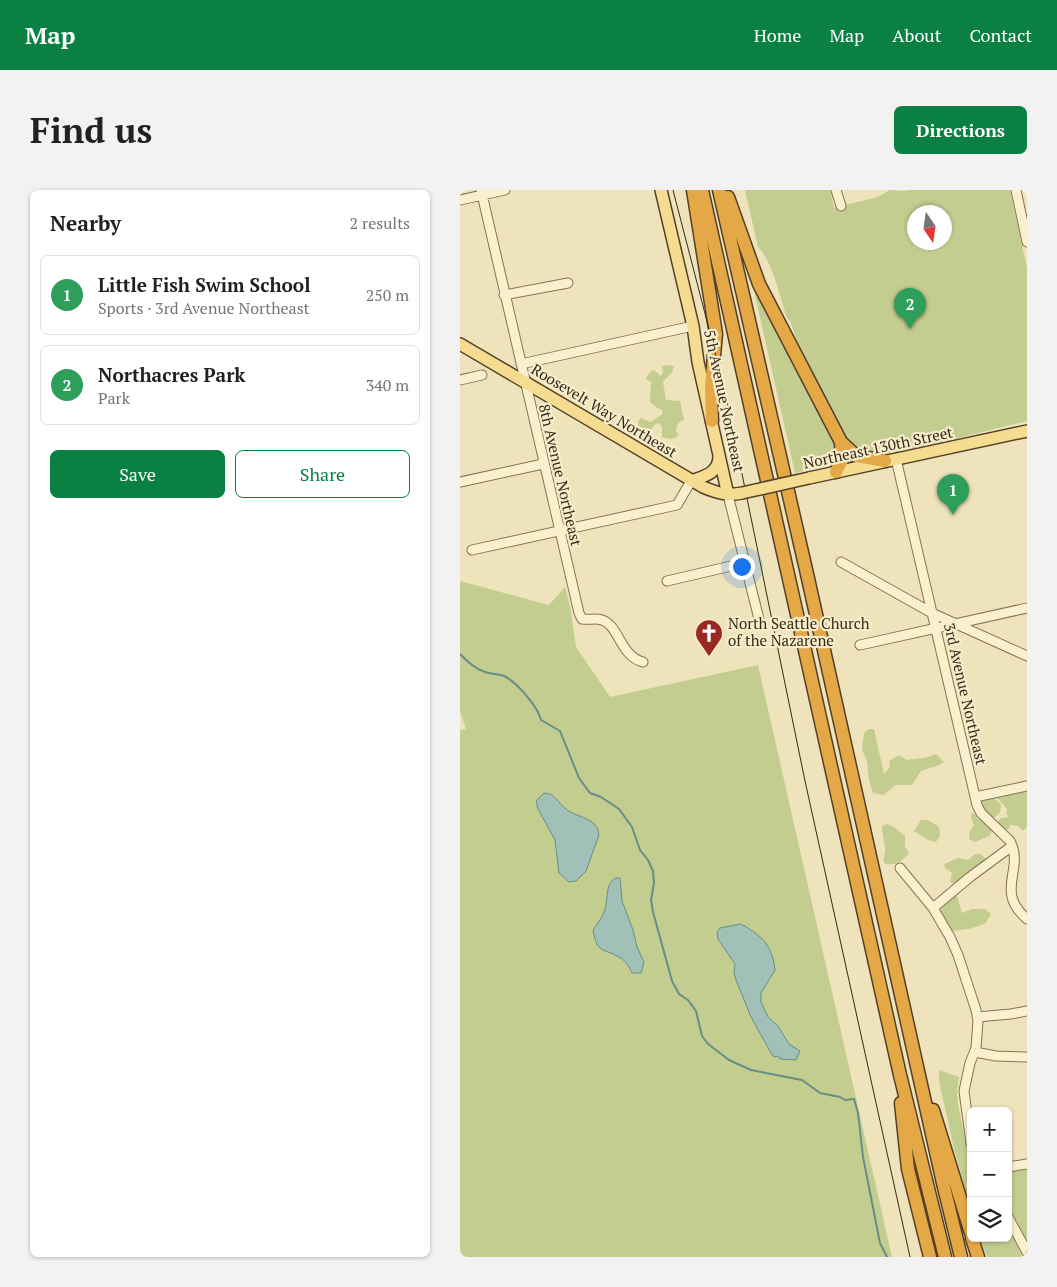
<!DOCTYPE html>
<meta charset="utf-8">
<style>
body{margin:0;font-family:"PT Serif",serif;background:#f2f2f2;color:#202124}
.controls{position:absolute;right:15px;bottom:15px;display:grid;overflow:hidden;border-radius:8px;box-shadow:0 1px 4px #0004}
.controls button{width:45px;height:45px;display:grid;place-items:center;padding:0;border:0;border-bottom:1px solid #e0e0e0;background:#fff;color:#202124;font:25px sans-serif}
.compass{position:absolute;left:447px;top:15px;width:45px;height:45px;border-radius:50%;background:#fff;box-shadow:0 1px 4px #0004;rotate:167deg}
.you{position:absolute;left:281px;top:376px;width:18px;height:18px;margin:-12px;border:4px solid #fff;border-radius:50%;background:#1a73e8;box-shadow:0 0 0 8px #1a73e833}
.badge{display:grid;place-items:center;width:32px;height:32px;border-radius:50%;background:#0b8043;color:#fff;font-size:16px;font-weight:700}
.pin{position:absolute;translate:-50% -41px;filter:drop-shadow(0 1px 2px #0008)}
.pin::after{content:'';position:absolute;top:26px;width:18px;height:15px;background:inherit;clip-path:polygon(0 0,100% 0,50% 100%)}
.list{margin:0;padding:0;list-style:none}
h2{display:flex;justify-content:space-between;align-items:center;height:65px;margin:0;padding:0 20px;font-size:21px}
h2 small{font-size:16px;font-weight:400;color:#757577}
.list li{display:grid;grid-template-columns:32px 1fr auto;gap:15px;align-items:center;box-sizing:border-box;height:80px;margin:0 10px 10px;padding:0 10px;border:1px solid #e0e0e0;border-radius:8px}
.list b{display:block;font-size:19px;white-space:nowrap}
.list p{margin:0;font-size:16px;white-space:nowrap;color:#757577}
.list em{font-size:16px;font-style:normal;color:#757577}
.actions{display:flex;gap:10px;padding:15px 20px}
.actions a{flex:1;padding:11px 0;border:1px solid #0b8043;border-radius:8px;text-align:center;font-size:18px;color:#0b8043}
.actions .main{background:#0b8043;color:#fff}
.icon{flex:none;width:28px;height:28px;fill:none;stroke:currentColor;stroke-width:2;stroke-linecap:round;stroke-linejoin:round}
.map{position:relative;flex:none;width:567px;height:1067px;overflow:hidden;border-radius:8px}
header{display:flex;align-items:center;gap:30px;box-sizing:border-box;height:70px;padding:0 25px;background:#0b8043;color:#fff}
header strong{font-size:24px}
nav{display:flex;gap:28px;margin-inline-start:auto;font-size:18px}
.intro{display:flex;align-items:center;justify-content:space-between;box-sizing:border-box;height:120px;padding:0 30px}
h1{margin:0;font-size:35px}
.button{padding:12px 22px;border-radius:8px;background:#0b8043;color:#fff;font-size:18px;font-weight:700}
main{display:flex;gap:30px;padding:0 30px}
aside{flex:1;background:#fff;border-radius:8px;box-shadow:0 1px 4px #0004}
.map>svg:first-child{display:block}
.green{fill:#c3cd8f;fill-rule:evenodd}
.water{fill:#a0c0b8;stroke:#678e86}
.lines{fill:none;stroke-linecap:round;stroke-linejoin:round}
.stream{stroke:#678e86;stroke-width:2}
.minor-casing{stroke:#877254;stroke-width:11}
.major-casing{stroke:#544029;stroke-width:14}
.highway-casing{stroke:#544029;stroke-width:15}
.minor{stroke:#faf0ce;stroke-width:9}
.major{stroke:#f6dc90;stroke-width:11}
.highway{stroke:#e5a846;stroke-width:12}
.tram{stroke:#36291a;stroke-width:1}
.major-bridge-casing{stroke:#544029;stroke-width:14;stroke-linecap:butt}
.major-bridge{stroke:#f6dc90;stroke-width:11}
.labels{text-anchor:middle;stroke-width:4.5;stroke-linejoin:round;paint-order:stroke}
.street-label{font-size:15px;fill:#36291a;stroke:#f7edcb}
.poi-label{font-size:15px;fill:#36291a;stroke:#f7edcb;text-anchor:start}
</style>
<header>
<strong>Map</strong>
<nav><a>Home</a><a>Map</a><a>About</a><a>Contact</a></nav>
</header>
<div class="intro"><h1>Find us</h1><a class="button">Directions</a></div>
<main>
<aside>
<h2>Nearby<small>2 results</small></h2>
<ul class="list">
<li><span class="badge" style="background:#2e9e5b">1</span><div><b>Little Fish Swim School</b><p>Sports · 3rd Avenue Northeast</p></div><em>250 m</em></li>
<li><span class="badge" style="background:#2e9e5b">2</span><div><b>Northacres Park</b><p>Park</p></div><em>340 m</em></li>
</ul>
<div class="actions"><a class="main">Save</a><a>Share</a></div>
</aside>
<div class="map">
<svg width="567" height="1067" viewBox="0 0 567 1067">
<rect width="100%" height="100%" fill="#efe3bb"/>
<path class="green" d="M285,0h85l4,18 44,-11 12,-7 14,1 5,-1h101l17,78v153l-143,35 -22,-1 -11,-8 -52,-101 -9,-25 -3,-3c-7,-20 -14,-56 -29,-71zM454,22h30v30h-30z
M290,83l89,175 -1,15 -43,10z
M208,175l6,1 -2,6 -9,10 3,18 14,1 4,19c-6,2 -7,4 -8,11l3,4c-5,5 -10,4 -17,2v-10l-3,-4 -5,2 -3,6 -8,-1 -5,-4v-5l3,-3 9,4 13,-8 -1,-4 -6,-3 -6,-5 1,-21 -5,-1 1,-4 5,-6 6,3 2,3 3,-3 -1,-7z
M0,391l89,24 16,-18 5,19 6,41 34,50 148,-32 134,592h-432v-527l6,-1 -6,-18z
M408,539h6l10,45 6,-7 -1,-6 10,-6 8,5c10,-2 20,-1 29,-6l8,8 -7,4 -16,5 -9,14h-17l-11,10 -11,-2 -4,-13 -2,-19 -5,-11 2,-17z
M567,597v40l-4,4 -5,-5 -8,-1 -1,4 -5,1 -5,-3 -2,-5 4,-4 8,-1 -3,-3 1,-5 -11,-12 1,-4z
M527,606l6,1 8,8 -1,8 -5,4h-7l-7,-8v-8z
M511,623l4,1 3,5h5l10,10 -4,7 -14,6 -6,-3 1,-8 4,-5 -3,-9z
M461,630h7l11,7 1,9 -4,6 -8,-2 -14,-9z
M427,634l7,3 11,9v11l4,6c-7,8 -14,14 -25,10 -1,-6 2,-11 1,-16 -1,-7 -3,-14 -3,-21z
M515,664h6l4,4 -2,8 -28,18 -5,-2 2,-9 -7,-5 -1,-4 14,-6 10,2z
M492,706h5l5,17 10,-4h13l6,5 -6,10 -16,5 -17,2 -7,-7 -5,-13 4,-7z
M479,880l20,7 -2,14 1,13 7,36 6,15v54l-17,-60 -15,-68z
M567,978v76l-19,-34v-39z
M548,1036l18,31h-39l-7,-19h28z"/>
<path class="water" d="M84,603c11,0 14,10 22,16 8,7 20,7 28,15 4,3 4,6 5,11l-13,36 -10,10 -7,1 -10,-9 -4,-33 -17,-31 -2,-8z
M156,688h4l2,23 11,29 4,17 7,15 -3,11h-9c-3,-6 -6,-12 -13,-16 -16,-9 -22,-3 -26,-27 4,-6 9,-12 11,-18 5,-11 0,-28 12,-34z
M280,734c6,2 9,5 14,8 14,10 19,21 21,38l-14,23v9l7,15 10,9 11,18 11,7 -4,9 -16,-1 -2,-3 -4,1 -3,-4 -20,-36 -15,-37 -2,-7 1,-9 -17,-25 -1,-6 3,-5z"/>
<g class="lines">
<path class="stream" d="M0,464c7,7 15,15 25,18 6,2 14,2 19,4 13,6 34,31 37,44l19,11 19,47 11,15 11,4 18,12 13,18 8,23 8,10 5,11 1,12 -3,17 2,12 19,69 7,13 9,6 8,11 6,25 6,8 21,16 22,10 51,10 18,13 20,4 5,3 9,-1 4,14 5,44 17,86 7,14"/>
<g class="minor-casing">
<path id="minor" d="M21,0l98,423 3,6c7,1 14,-1 20,1 17,5 18,36 41,42
M376,0l5,16
M556,0l11,52
M0,10l45,-10
M44,105l64,-12
M61,174l172,-38
M0,190l22,-5
M436,269l81,346 4,8 29,28c15,28 -16,50 17,78
M0,292l83,-18
M268,305l31,124
M12,360l205,-45 14,-24
M381,372l91,51 95,43
M207,391l77,-18
M400,455l167,-37
M515,607l52,-11
M440,678l33,40 17,29 8,18 18,55 2,11 -2,27 -6,15 -6,28 7,52
M473,718l37,-31 42,-31
M517,827l34,-3 16,-3
M515,862l21,4 31,1
M548,977l19,-3
M548,1027l19,35"/>
</g>
<g class="major-casing">
<path id="major" d="M201,0l32,136 5,36 30,133
M0,154l243,143c14,6 25,9 39,6
M349,288l218,-47
M231,291c14,-5 28,-8 28,-25"/>
</g>
<g class="highway-casing">
<path id="highway" d="M233,0l23,144 -5,53 1,34
M242,0l198,885 45,182
M259,0l88,384 136,609 18,74
M268,7l31,87 82,158 15,14 29,5
M376,282l6,-12 -1,-18
M441,913l7,66 22,88
M473,920l38,123
M512,1048l6,19"/>
</g>
<use href="#minor" class="minor"/>
<use href="#major" class="major"/>
<use href="#highway" class="highway"/>
<path class="tram" d="M213,0l52,201 80,390 105,476"/>
<g class="major-bridge-casing">
<path id="major-bridge" d="M282,303l67,-15"/>
</g>
<use href="#major-bridge" class="major-bridge"/>
</g>
<defs>
<g id="church-pin" transform="scale(1.4375)"><path d="M0 17L-7.5 6A9.5 9.5 0 1 1 7.5 6Z" fill="#992822" stroke="#f7edcb"/><path d="M-1.2-6h2.4v3.5h3.3v2.4h-3.3V6h-2.4V-.1h-3.3v-2.4h3.3Z" fill="#fff"/></g>
</defs>
<g fill-rule="evenodd">
<use href="#church-pin" x="249" y="443"/>
</g>
<g class="labels">
<g class="street-label">
<text transform="translate(264 211) rotate(78)" y="5">5th Avenue Northeast</text>
<text transform="translate(144 221) rotate(31)" y="5">Roosevelt Way Northeast</text>
<text transform="translate(418 258) rotate(-12)" y="5">Northeast 130th Street</text>
<text transform="translate(100 285) rotate(77)" y="5">8th Avenue Northeast</text>
<text transform="translate(505 504) rotate(77)" y="5">3rd Avenue Northeast</text>
</g>
<g class="poi-label">
<text x="268" y="439">North Seattle Church<tspan x="268" dy="17">of the Nazarene</tspan></text>
</g>
</g>
</svg>
<div class="controls">
<button>+</button>
<button>−</button>
<button><svg class="icon" aria-label="layers" viewBox="0 0 24 24"><path d="M12 4l9 5-9 5-9-5zM3 14l9 5 9-5"/></svg></button>
</div>
<svg class="compass" viewBox="-18 -18 36 36"><path d="M0-13l5 13h-10z" fill="#e53935"/><path d="M0 13l5-13h-10z" fill="#757577"/></svg>
<div class="you"></div>
<div class="pin badge" style="left:493px;top:325px;background:#2e9e5b">1</div>
<div class="pin badge" style="left:450px;top:139px;background:#2e9e5b">2</div>
</div>
</main>
